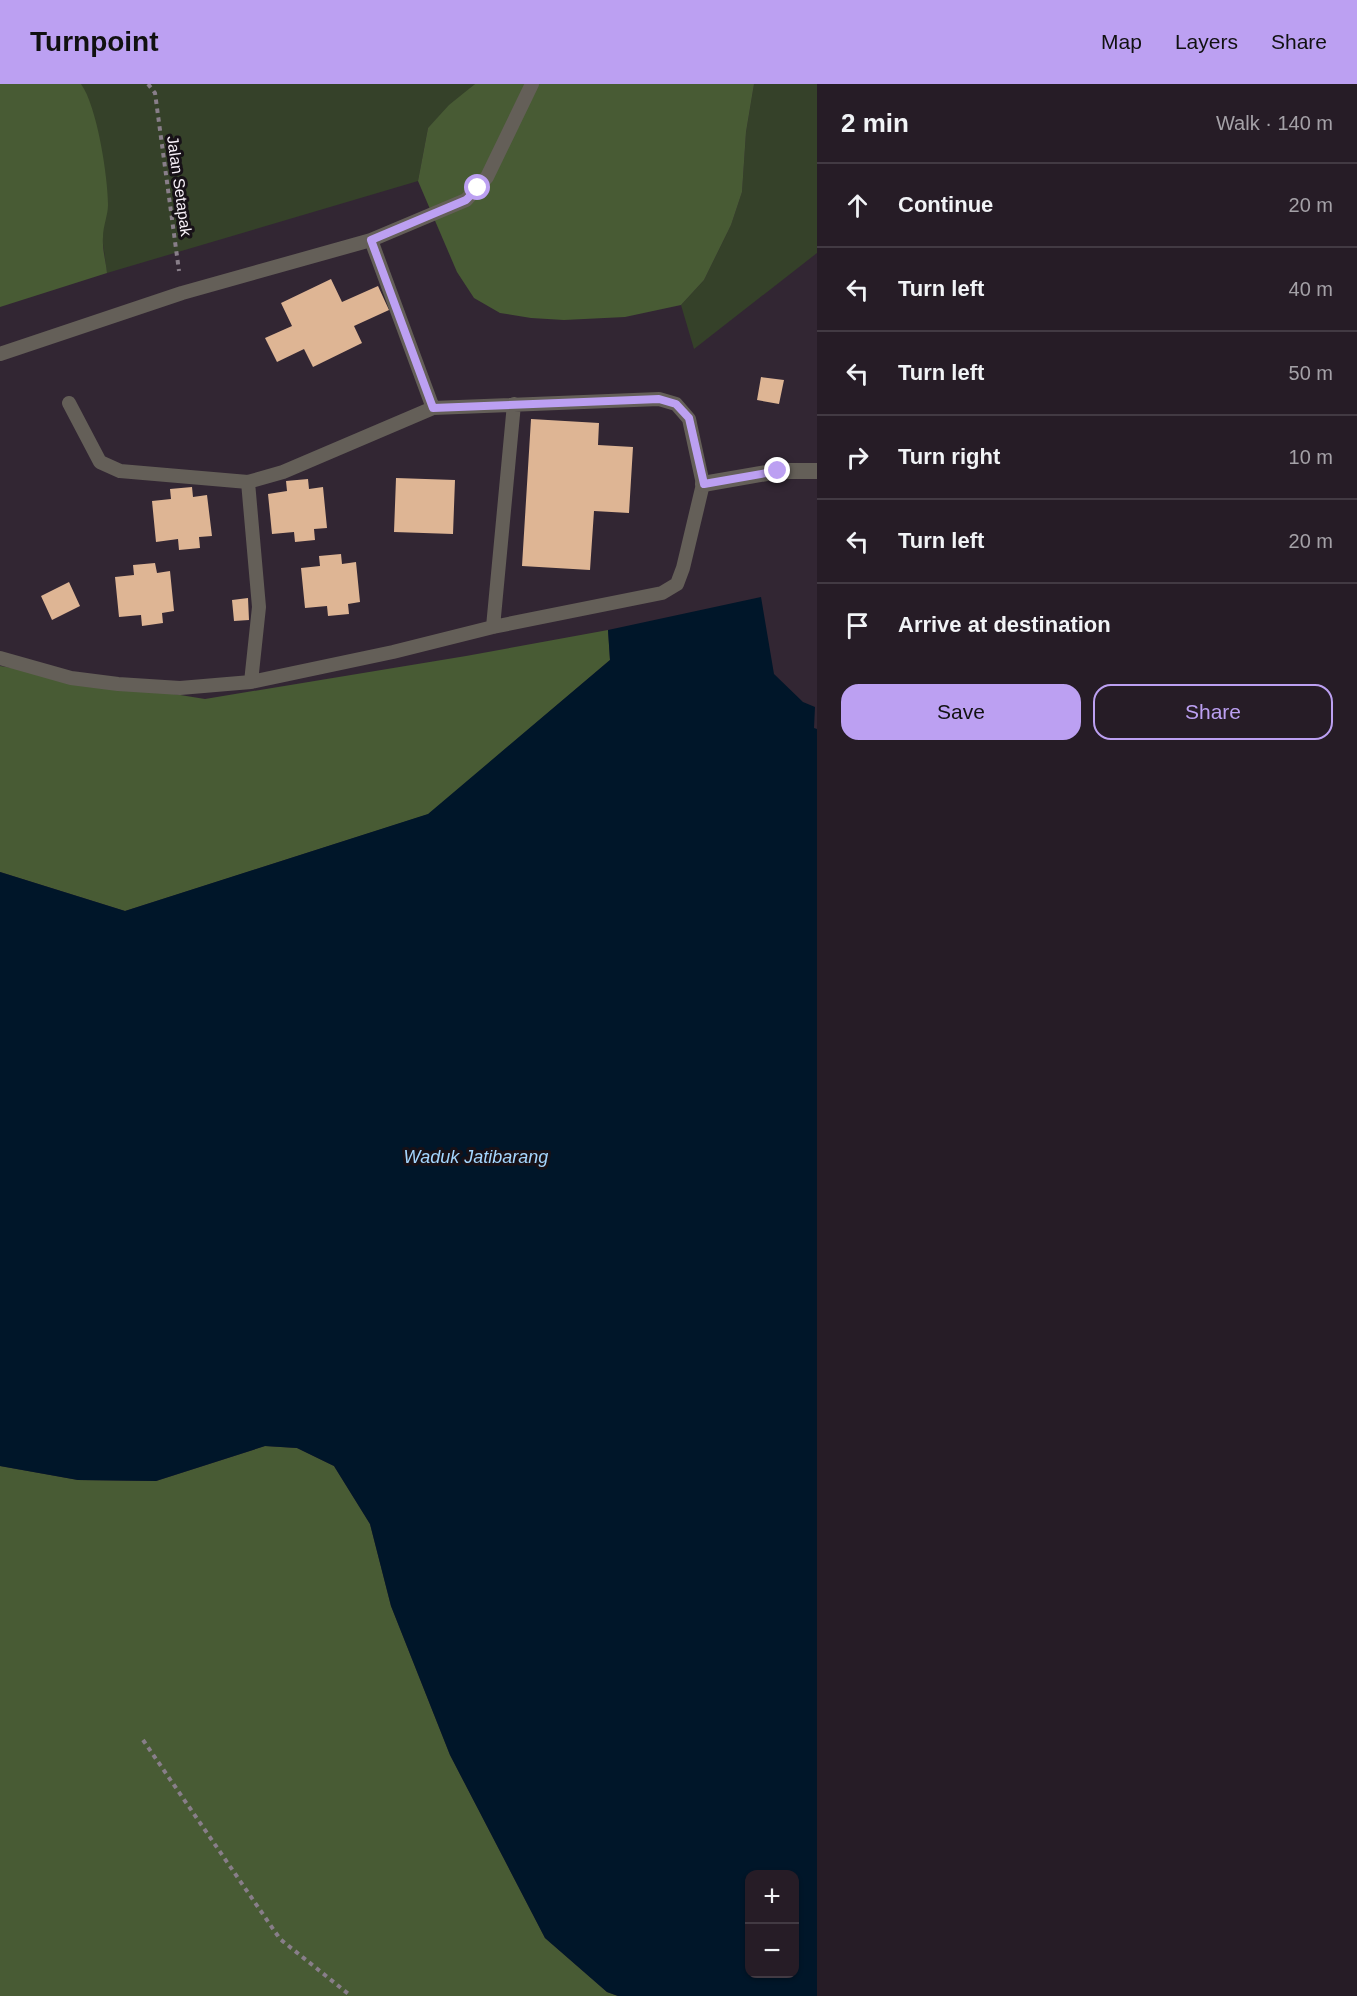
<!DOCTYPE html>
<meta charset="utf-8">
<style>
body{margin:0;font-family:Arial,sans-serif;background:#2e252e;color:#f1f3f6}
.controls{position:absolute;right:18px;bottom:18px;display:grid;overflow:hidden;border-radius:12px;box-shadow:0 2px 4px #0004}
.controls button{width:54px;height:54px;display:grid;place-items:center;padding:0;border:0;border-bottom:2px solid #423a43;background:#261c26;color:#f1f3f6;font:30px sans-serif}
.stop{position:absolute;width:18px;height:18px;margin:-14px;border:4px solid #bca0f2;border-radius:50%;background:#fff}
.stop.end{background:#bca0f2;border-color:#fff;box-shadow:0 2px 6px #0008}
.list{margin:0;padding:0;list-style:none}
h2{display:flex;justify-content:space-between;align-items:center;height:78px;margin:0;padding:0 24px;font-size:26px}
h2 small{font-size:20px;font-weight:400;color:#a4a1a7}
.list li{display:grid;grid-template-columns:39px 1fr auto;gap:18px;align-items:center;box-sizing:border-box;height:84px;padding:0 24px;border-top:2px solid #423a43}
.list b{display:block;font-size:22px;white-space:nowrap}
.list em{font-size:20px;font-style:normal;color:#a4a1a7}
.actions{display:flex;gap:12px;padding:18px 24px}
.actions a{flex:1;padding:14px 0;border:2px solid #bca0f2;border-radius:18px;text-align:center;font-size:21px;color:#bca0f2}
.actions .main{background:#bca0f2;color:#111}
.icon{flex:none;width:33px;height:33px;fill:none;stroke:currentColor;stroke-width:2;stroke-linecap:round;stroke-linejoin:round}
.map{position:relative;flex:none;width:817px;height:1912px;overflow:hidden}
header{display:flex;align-items:center;gap:36px;box-sizing:border-box;height:84px;padding:0 30px;background:#bca0f2;color:#111}
header strong{font-size:28px}
nav{display:flex;gap:33px;margin-inline-start:auto;font-size:21px}
main{display:flex}
aside{flex:1;background:#261c26}
.map>svg:first-child{display:block}
.green{fill:#354129}
.forest{fill:#485b34}
.water{fill:#001629;fill-rule:evenodd}
.building{fill:#deb594}
.lines{fill:none;stroke-linecap:round;stroke-linejoin:round}
.path{stroke:#887e89;stroke-width:4;stroke-dasharray:4.5 4.5;stroke-linecap:butt}
.service{stroke:#645f58;stroke-width:14}
.minor{stroke:#645f58;stroke-width:16}
.route{stroke:#bca0f2;stroke-width:8}
.labels{text-anchor:middle;stroke-width:6;stroke-linejoin:round;paint-order:stroke}
.street-label{font-size:16px;fill:#f8f1f9;stroke:#171117}
.water-label{font-size:18px;font-style:italic;fill:#a5d7ff;stroke:#171117}
</style>
<header>
<strong>Turnpoint</strong>
<nav><a>Map</a><a>Layers</a><a>Share</a></nav>
</header>
<main>
<div class="map">
<svg width="817" height="1912" viewBox="0 0 817 1912">
<rect width="100%" height="100%" fill="#322633"/>
<path class="green" d="M81,0h394l-47,44 -10,53 -311,92z
M754,0h63v169l-123,96 -13,-44 23,-25 27,-55 11,-33 4,-60z"/>
<path class="forest" d="M0,0h81c16,22 27,93 27,121 0,10 -5,21 -5,32 -1,11 3,25 4,36l-107,34z
M475,0h279l-8,48 -4,60 -11,33 -27,55 -23,25 -56,12 -61,3 -33,-2 -31,-5 -26,-15 -17,-26 -39,-91 10,-53 21,-23z
M608,546l2,30 -181,154 -304,97 -125,-39v-206l205,33 261,-43z
M265,1362l32,2 37,18 36,58 21,82 59,149 95,183 62,54 11,4h-618v-530l78,14 78,1z"/>
<path class="water" d="M761,513l13,77 29,28 12,5 -1,21 3,1v1267h-199l-11,-4 -62,-54 -95,-183 -59,-149 -21,-82 -36,-58 -37,-18 -32,-2 -109,35 -78,-1 -78,-14v-594l125,39 303,-97 182,-154 -2,-30zM750,1790h44v100h-44z"/>
<path class="building" d="M331,195l11,23 36,-16 11,24 -35,16 8,17 -49,24 -9,-18 -27,13 -12,-24 27,-12 -11,-23z
M761,293l23,3 -5,24 -22,-4z
M531,335l68,4 -1,22 35,2 -4,66 -35,-2 -4,59 -68,-4z
M396,394l59,2 -2,54 -59,-2z
M308,395l1,10 14,-2 4,41 -13,1 1,11 -20,2 -1,-10 -22,2 -4,-40 19,-3 -1,-10z
M192,403l1,10 14,-2 5,41 -13,1 1,11 -21,2 -1,-11 -22,3 -4,-41 19,-2 -1,-10z
M341,470l1,10 14,-2 4,40 -12,2 1,10 -21,2 -1,-10 -22,2 -4,-40 19,-2 -1,-10z
M155,479l2,10 13,-2 4,40 -12,2 1,10 -21,3 -1,-11 -22,2 -4,-40 19,-2 -1,-10z
M69,498l11,24 -28,14 -11,-24z
M248,514l1,22 -15,1 -2,-21z"/>
<g class="lines">
<path class="path" d="M148,0l7,9 24,178
M143,1656l137,199 71,57"/>
<path class="service" d="M0,270l182,-61 189,-53 95,-40 21,-23 45,-93
M69,319l31,59 20,9 128,11
M493,543l21,-223
M0,574l71,20 47,6 62,4 71,-6 142,-30 100,-25 169,-34 15,-9 6,-16 20,-84 -14,-65 -13,-15 -17,-5 -226,9 -62,-168
M251,598l8,-75 -11,-125 35,-10 150,-64"/>
<path class="minor" d="M703,400l75,-13h39"/>
</g>
<g class="lines">
<path class="route" d="M478,104l-12,12 -95,40 62,168 226,-9 17,5 13,14 15,66 74,-13"/>
</g>
<g class="labels">
<g class="street-label">
<text transform="translate(180 102) rotate(82)" y="6">Jalan Setapak</text>
</g>
<g class="water-label">
<text x="476" y="1079">Waduk Jatibarang</text>
</g>
</g>
</svg>
<div class="controls">
<button>+</button>
<button>−</button>
</div>
<div class="stop" style="left:478px;top:104px"></div>
<div class="stop end" style="left:778px;top:387px"></div>
</div>
<aside>
<h2>2 min<small>Walk · 140 m</small></h2>
<ul class="list">
<li><svg class="icon" aria-label="ahead" viewBox="0 0 24 24"><path d="M12 20V5M6 11l6-6 6 6"/></svg><div><b>Continue</b></div><em>20 m</em></li>
<li><svg class="icon" aria-label="left" viewBox="0 0 24 24"><path d="M17 20v-9H6M10 6l-5 5 5 5"/></svg><div><b>Turn left</b></div><em>40 m</em></li>
<li><svg class="icon" aria-label="left" viewBox="0 0 24 24"><path d="M17 20v-9H6M10 6l-5 5 5 5"/></svg><div><b>Turn left</b></div><em>50 m</em></li>
<li><svg class="icon" aria-label="right" viewBox="0 0 24 24"><path d="M7 20v-9h11M14 6l5 5-5 5"/></svg><div><b>Turn right</b></div><em>10 m</em></li>
<li><svg class="icon" aria-label="left" viewBox="0 0 24 24"><path d="M17 20v-9H6M10 6l-5 5 5 5"/></svg><div><b>Turn left</b></div><em>20 m</em></li>
<li><svg class="icon" aria-label="arrive" viewBox="0 0 24 24"><path d="M6 21V4h12l-3 4 3 4H6"/></svg><div><b>Arrive at destination</b></div></li>
</ul>
<div class="actions"><a class="main">Save</a><a>Share</a></div>
</aside>
</main>
